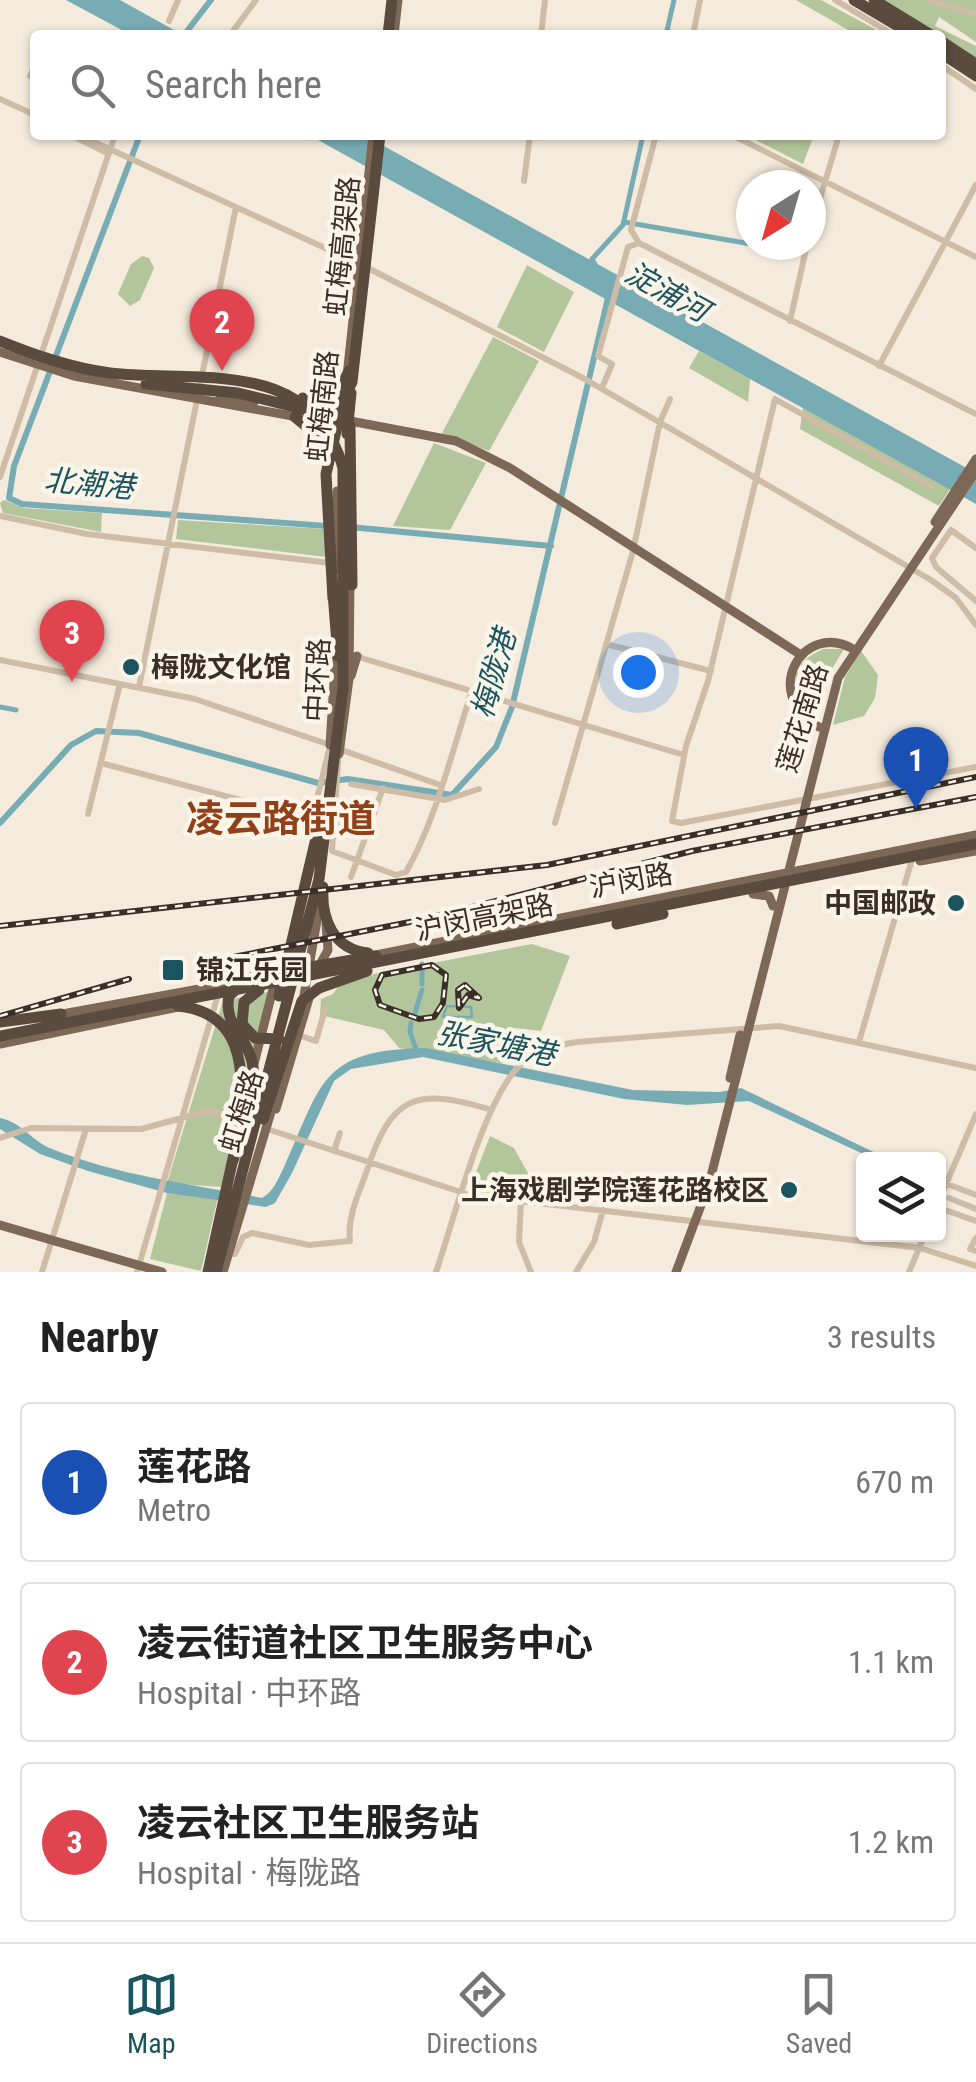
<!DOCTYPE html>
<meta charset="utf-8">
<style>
body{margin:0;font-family:"Roboto Condensed","Noto Sans SC",sans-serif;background:#f6f6f6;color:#222}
.controls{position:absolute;right:30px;bottom:30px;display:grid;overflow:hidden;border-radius:10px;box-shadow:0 2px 8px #0004}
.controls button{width:90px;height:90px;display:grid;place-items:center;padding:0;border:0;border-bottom:2px solid #e0e0e0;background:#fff;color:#222;font:50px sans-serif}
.compass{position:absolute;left:736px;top:170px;width:90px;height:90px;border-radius:50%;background:#fff;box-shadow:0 2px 8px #0004;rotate:217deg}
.you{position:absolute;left:638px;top:672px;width:35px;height:35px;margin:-25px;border:8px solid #fff;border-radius:50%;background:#1a73e8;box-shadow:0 0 0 15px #1a73e833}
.badge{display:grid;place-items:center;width:65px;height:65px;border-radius:50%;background:#19545f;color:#fff;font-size:32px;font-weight:700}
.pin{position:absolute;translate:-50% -82px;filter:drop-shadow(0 2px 5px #0008)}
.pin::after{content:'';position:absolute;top:52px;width:35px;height:30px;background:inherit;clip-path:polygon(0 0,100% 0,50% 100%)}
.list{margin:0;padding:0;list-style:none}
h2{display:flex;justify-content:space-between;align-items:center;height:130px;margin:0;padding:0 40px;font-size:42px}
h2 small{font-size:32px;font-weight:400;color:#767676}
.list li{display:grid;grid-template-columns:65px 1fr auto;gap:30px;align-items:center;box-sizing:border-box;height:160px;margin:0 20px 20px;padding:0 20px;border:2px solid #e0e0e0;border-radius:10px}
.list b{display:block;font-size:38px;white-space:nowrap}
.list p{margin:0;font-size:32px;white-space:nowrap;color:#767676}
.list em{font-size:32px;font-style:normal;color:#767676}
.icon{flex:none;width:55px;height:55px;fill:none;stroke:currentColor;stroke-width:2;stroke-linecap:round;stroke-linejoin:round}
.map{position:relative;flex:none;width:976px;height:1272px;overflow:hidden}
.search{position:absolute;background:#fff;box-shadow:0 2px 8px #0004;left:30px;right:30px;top:30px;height:110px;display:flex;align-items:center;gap:25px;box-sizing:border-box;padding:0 35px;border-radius:10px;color:#767676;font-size:38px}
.sheet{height:670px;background:#fff}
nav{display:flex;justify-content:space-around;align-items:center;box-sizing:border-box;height:140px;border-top:2px solid #e0e0e0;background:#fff;font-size:28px;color:#767676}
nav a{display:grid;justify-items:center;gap:5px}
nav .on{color:#19545f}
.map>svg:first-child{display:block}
.green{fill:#b3c59a}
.water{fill:#78acb4}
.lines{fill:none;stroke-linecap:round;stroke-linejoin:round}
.stream{stroke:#78acb4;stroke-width:2.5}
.canal{stroke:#78acb4;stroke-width:5}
.river{stroke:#78acb4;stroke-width:6}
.minor{stroke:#cebca6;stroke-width:6}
.major{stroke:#7d6757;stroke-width:9}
.highway{stroke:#5b4a3e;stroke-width:11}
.rail-casing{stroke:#392f28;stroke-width:6}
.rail{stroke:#fbf5e9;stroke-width:2.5;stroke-dasharray:8;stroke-linecap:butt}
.poi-dot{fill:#19545f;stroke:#fbf5e9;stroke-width:4}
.labels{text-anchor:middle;stroke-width:9;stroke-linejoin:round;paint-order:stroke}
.street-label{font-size:28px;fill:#392f28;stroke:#fbf5e9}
.poi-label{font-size:28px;font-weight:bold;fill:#392f28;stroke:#fbf5e9;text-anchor:start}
.water-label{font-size:30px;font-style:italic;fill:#19545f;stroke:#fbf5e9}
.district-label{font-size:38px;font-weight:bold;fill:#914119;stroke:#fbf5e9}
</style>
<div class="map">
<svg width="976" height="1272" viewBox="0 0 976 1272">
<rect width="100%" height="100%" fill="#f4ebdc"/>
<path class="green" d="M796,0h25l65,35h-29z
M880,0h96v42l-37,-25 -4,9 41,20v14z
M746,135h68l-11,29z
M142,256l7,2 5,10 -14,32 -10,6 -12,-12 13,-30z
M527,265l47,27 -30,60 -47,-25z
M493,337l46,24 -50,90 -47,-18z
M699,351l51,28 -2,23 -59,-34z
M803,407l147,82 -11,17 -139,-77z
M434,443l52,20 -36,67 -57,-4z
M4,500l20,8 78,5 -1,19 -98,-19 -3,-10z
M178,520l147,9 1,28 -150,-18z
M823,649h21l-14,23 -14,48 -5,1c-19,-30 -26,-55 12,-72z
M861,651l17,24 -3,23 -11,18 -31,9 12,-48z
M532,944l38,12 -29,75 -26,-3 -12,35 -104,-15 -15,-18 -64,-15 1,-16 12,-5 10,-14z
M277,990l-56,197 -54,-4 56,-182z
M490,1136l24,12 15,27 -4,22 -56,-6z
M167,1193l51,4 -17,74 -51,-12z"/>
<path class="water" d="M66,0h54l63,35h-52z
M309,135h55l599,331 13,8v30z
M425,1048l208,42 87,2 21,-4 147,71h-14l-125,-58 -62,4 -63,-6 -201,-42 -72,12 -17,12 -42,92 -17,30 -9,4 -99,-14 -79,-22 -48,-17 -40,-25v-11c22,4 31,23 52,31 67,27 140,35 210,49 12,-7 16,-19 22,-31 38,-83 35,-117 141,-119z"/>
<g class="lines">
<path class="stream" d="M447,1006l24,1 1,10h-29z"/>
<path class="canal" d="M666,35l8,-35
M624,222l127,22
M756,245l40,7
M599,272l-7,-13 31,-34 20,-90
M0,707l16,3
M422,964v20
M414,1016l8,-26
M411,1023l-1,9 7,20"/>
<path class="river" d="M184,35l27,-35
M140,135l-126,331 -5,32 13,6 305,22
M350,527l201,19
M0,823l71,-78 25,-14 43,2 179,50 30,-4 104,16 44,-48 16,-40 96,-409"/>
<path class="minor" d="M835,0l59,35
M929,0l47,14
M169,21l9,-21
M230,35l26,-35
M541,35l4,-35
M693,35l7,-35
M941,65l35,24
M30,76l5,-10
M0,99l35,16
M71,135l36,18
M79,135l281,129 223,114 348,202 25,18 20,27
M732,135l244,122
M524,181l6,-46
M811,229l28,-94
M639,243l337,171
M639,243l-8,-13 25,-95
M790,321l17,-76
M879,366l97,-181
M602,388l10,-24 -14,-8 30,-109 11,-4
M0,477l115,-342
M0,516l87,18 243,29
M976,548l-25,-18 -19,28 4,9 40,34
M606,644l105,27
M355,656l329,99
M0,660l195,39 138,47
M139,687l97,-480
M101,763l211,56 18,-73
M351,784l94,16 34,-11
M440,785l-101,-36 -7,102 64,24 10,-3c31,-54 46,-122 66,-181
M88,814l32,-130
M672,821l14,-75 22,-65 67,-282 156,87
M672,821l9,2 295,-56
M555,823l78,-272 27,-129 10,-23
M337,824l30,11
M351,877l32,-89
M298,1035l18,6 9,-32
M859,1042l54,-186
M264,1128l206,67 450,53 56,18
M0,1138l31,-10 110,1 67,-18 30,7
M334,1151l6,-18
M947,1184l29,11
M949,1198l27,11
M521,1201l-2,41 12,30
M938,1203l38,-89
M945,1210l31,11
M976,1238l-6,11 6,2
M229,1254h6l8,-17 9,-4 57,12 41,-4c-3,-23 8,-46 16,-68 25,-77 48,-87 126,-63
M42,1272l44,-143
M137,1272l80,-274
M436,1272c18,-52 47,-171 84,-207 16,-14 36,-20 57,-23l202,-16 197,42
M576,1272l18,-30 9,-32
M909,1272l16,-38"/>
<path class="major" d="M394,35l4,-35
M0,352l74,24 267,49
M347,376l26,-241
M220,396l34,6
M313,414l143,27 54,27 291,187
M337,491l1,79
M935,522l41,-63
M351,676l6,-20
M819,727c-59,-31 -17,-109 36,-77
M330,745l6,-95
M339,754l10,-75 1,-99
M920,861l56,-10
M753,894l16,2 4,10
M371,956l605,-121
M319,966l9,-16 -2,-26
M303,1001l17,-98
M57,1015l186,-34
M0,1044l183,-38
M254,1064l22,-87
M730,1078l10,-43
M276,1109l34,-114
M0,1225l162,47
M223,1272l51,-170
M676,1272l33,-88 129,-506 138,-207"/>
<path class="highway" d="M854,0l59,35
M874,0l57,35
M388,35l4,-35
M941,41l35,23
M941,53l35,23
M0,341c35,14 71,27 110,32 89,10 202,-17 233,95v220l-24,191 -103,393
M146,384l92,9 77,19 26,-8 11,-22 28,-247
M303,398c22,10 37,-7 46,-27
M295,417l17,14 16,29
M350,426l2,159
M347,434l4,-41
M333,593l5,63
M333,599l-7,-125 17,-73
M323,887c-2,32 10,62 45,66
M617,924l46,-10
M259,990l-15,12 -2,22 13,14 24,1
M279,996l38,-162
M178,1006c62,6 67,59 62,110
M0,1022l61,-8
M0,1036l976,-192
M263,1119l39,-118 17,-13 48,-17
M233,1161c9,-30 26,-69 19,-100 -6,-25 -29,-38 -23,-65l18,-17 11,-3 118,-20
M208,1272l26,-118"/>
<g class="rail-casing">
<path id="rail" d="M0,926l547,-61 429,-88
M218,960l207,-41 267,-68 284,-54
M432,965l14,10 -3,28 -9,14 -15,2 -39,-14 -5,-15 7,-15z
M465,985l14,13 -11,-3 -9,13 -1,-18z
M0,1016l129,-37"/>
</g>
<use href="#rail" class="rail"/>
</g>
<g class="poi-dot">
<circle cx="131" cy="667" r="10"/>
<circle cx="956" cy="903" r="10"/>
<rect x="161" y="958" width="24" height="24" rx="5"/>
<circle cx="789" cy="1190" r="10"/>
</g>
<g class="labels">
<g class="street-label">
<text transform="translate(342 246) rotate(-84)" y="10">虹梅高架路</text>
<text transform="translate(322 406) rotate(-84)" y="10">虹梅南路</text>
<text transform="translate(317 680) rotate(-87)" y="10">中环路</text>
<text transform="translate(802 718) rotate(-73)" y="10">莲花南路</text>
<text transform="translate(631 880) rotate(-10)" y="10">沪闵路</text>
<text transform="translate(484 917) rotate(-11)" y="10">沪闵高架路</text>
<text transform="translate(241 1111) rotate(-73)" y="10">虹梅路</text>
</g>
<g class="poi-label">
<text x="151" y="677">梅陇文化馆</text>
<text x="936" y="913" text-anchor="end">中国邮政</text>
<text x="196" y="980">锦江乐园</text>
<text x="769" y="1200" text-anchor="end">上海戏剧学院莲花路校区</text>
</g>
<g class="water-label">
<text transform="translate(667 292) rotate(29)" y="10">淀浦河</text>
<text transform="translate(89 484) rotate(5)" y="10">北潮港</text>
<text transform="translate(494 674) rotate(-74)" y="10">梅陇港</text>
<text transform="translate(496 1044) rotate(11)" y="10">张家塘港</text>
</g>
<g class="district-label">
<text x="281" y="832">凌云路街道</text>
</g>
</g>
</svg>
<div class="controls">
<button><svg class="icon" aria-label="layers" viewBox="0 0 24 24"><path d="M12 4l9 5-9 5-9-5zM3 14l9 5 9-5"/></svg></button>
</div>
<svg class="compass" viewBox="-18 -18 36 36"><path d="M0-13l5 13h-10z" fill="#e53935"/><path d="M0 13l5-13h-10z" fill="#767676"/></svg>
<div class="you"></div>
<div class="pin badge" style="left:916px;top:809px;background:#1a4fb4">1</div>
<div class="pin badge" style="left:222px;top:371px;background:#e0444e">2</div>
<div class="pin badge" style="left:72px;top:682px;background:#e0444e">3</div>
<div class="search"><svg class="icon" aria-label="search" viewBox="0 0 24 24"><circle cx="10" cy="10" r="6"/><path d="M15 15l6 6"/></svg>Search here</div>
</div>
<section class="sheet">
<h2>Nearby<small>3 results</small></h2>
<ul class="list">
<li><span class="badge" style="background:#1a4fb4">1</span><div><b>莲花路</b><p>Metro</p></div><em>670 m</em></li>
<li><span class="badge" style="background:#e0444e">2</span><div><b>凌云街道社区卫生服务中心</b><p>Hospital · 中环路</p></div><em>1.1 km</em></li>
<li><span class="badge" style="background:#e0444e">3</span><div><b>凌云社区卫生服务站</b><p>Hospital · 梅陇路</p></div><em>1.2 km</em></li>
</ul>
</section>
<nav>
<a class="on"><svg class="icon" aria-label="map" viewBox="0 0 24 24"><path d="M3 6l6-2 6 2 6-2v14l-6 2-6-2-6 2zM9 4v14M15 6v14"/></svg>Map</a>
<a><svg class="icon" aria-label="directions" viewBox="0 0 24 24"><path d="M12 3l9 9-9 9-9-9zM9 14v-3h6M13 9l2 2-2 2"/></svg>Directions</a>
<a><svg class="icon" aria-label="saved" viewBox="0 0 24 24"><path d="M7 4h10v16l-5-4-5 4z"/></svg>Saved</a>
</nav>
